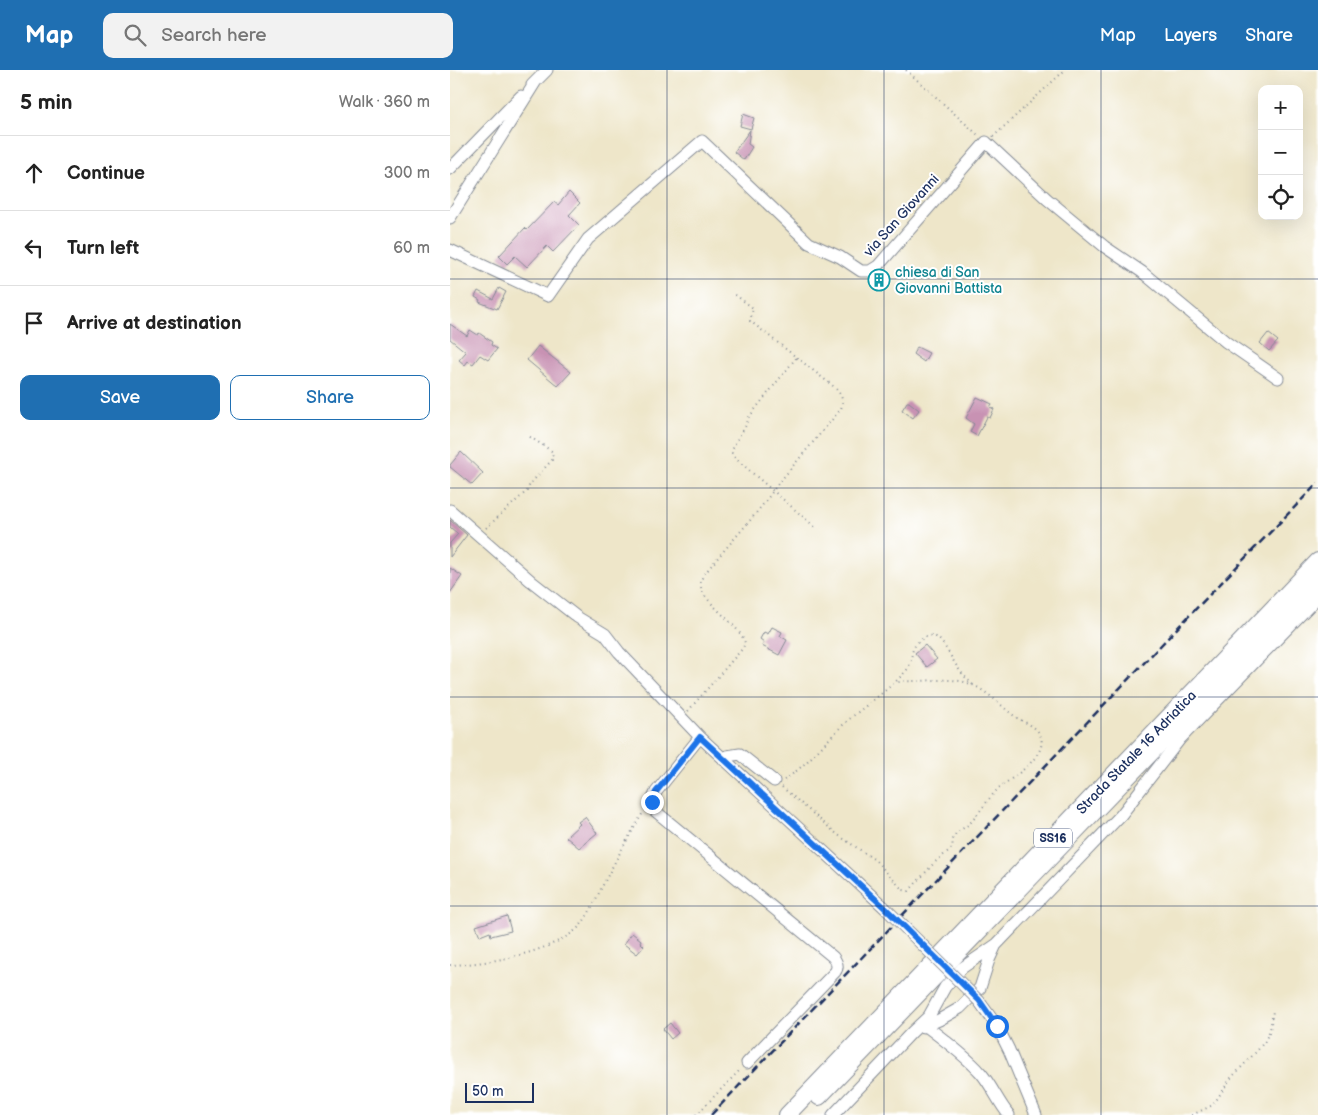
<!DOCTYPE html>
<meta charset="utf-8">
<style>
body{margin:0;font-family:"Balsamiq Sans",sans-serif;background:#f2f2f2;color:#222}
.controls{position:absolute;right:15px;top:15px;display:grid;overflow:hidden;border-radius:10px;box-shadow:0 5px 20px #0002}
.controls button{width:45px;height:45px;display:grid;place-items:center;padding:0;border:0;border-bottom:1px solid #e0e0e0;background:#fff;color:#222;font:25px sans-serif}
.scale{position:absolute;left:15px;bottom:12px;width:69px;box-sizing:border-box;padding-left:5px;border:2px solid #1b2f5e;border-top:0;font-size:14px;line-height:18px;white-space:nowrap;color:#1b2f5e;-webkit-text-stroke:4px #fff;paint-order:stroke}
.stop{position:absolute;width:15px;height:15px;margin:-11px;border:4px solid #1a73e8;border-radius:50%;background:#fff}
.stop.end{background:#1a73e8;border-color:#fff;box-shadow:0 1px 5px #0008}
.list{margin:0;padding:0;list-style:none}
h2{display:flex;justify-content:space-between;align-items:center;height:65px;margin:0;padding:0 20px;font-size:21px}
h2 small{font-size:16px;font-weight:400;color:#767676}
.list li{display:grid;grid-template-columns:32px 1fr auto;gap:15px;align-items:center;box-sizing:border-box;height:75px;padding:0 20px;border-top:1px solid #e0e0e0}
.list b{display:block;font-size:19px;white-space:nowrap}
.list em{font-size:16px;font-style:normal;color:#767676}
.actions{display:flex;gap:10px;padding:15px 20px}
.actions a{flex:1;padding:11px 0;border:1px solid #1f6fb2;border-radius:10px;text-align:center;font-size:18px;color:#1f6fb2}
.actions .main{background:#1f6fb2;color:#fff}
.icon{flex:none;width:28px;height:28px;fill:none;stroke:currentColor;stroke-width:2;stroke-linecap:round;stroke-linejoin:round}
.map{position:relative;flex:none;width:868px;height:1045px;overflow:hidden}
header{display:flex;align-items:center;gap:30px;box-sizing:border-box;height:70px;padding:0 25px;background:#1f6fb2;color:#fff}
header strong{font-size:24px}
nav{display:flex;gap:28px;margin-inline-start:auto;font-size:18px}
.search{width:350px;height:45px;background:#f2f2f2;display:flex;align-items:center;gap:12px;box-sizing:border-box;padding:0 18px;border-radius:10px;color:#767676;font-size:19px}
main{display:flex}
aside{flex:1;background:#fff}
.map>svg:first-child{display:block}
.building{fill:#c892b3}
.lines{fill:none;stroke-linecap:round;stroke-linejoin:round}
.minor-casing{stroke:#848a94;stroke-width:13}
.highway-casing{stroke:#848a94;stroke-width:18}
.path{stroke:#848a94;stroke-width:2;stroke-dasharray:1 4;stroke-linecap:butt}
.minor{stroke:#fff;stroke-width:11}
.highway{stroke:#fff;stroke-width:16}
.rail{stroke:#1b2f5e;stroke-width:2.5;stroke-dasharray:8 4;stroke-linecap:butt}
.minor-bridge-casing{stroke:#848a94;stroke-width:13;stroke-linecap:butt}
.minor-bridge{stroke:#fff;stroke-width:11}
.route{stroke:#1a73e8;stroke-width:6}
.grid{fill:none;stroke:#1b2f5e;stroke-width:1;stroke-opacity:0.55}
.labels{text-anchor:middle;stroke-width:4;stroke-linejoin:round;paint-order:stroke}
.shield{fill:#fff;stroke:#5f6d8e;stroke-width:1}
.shield-label{font-size:12px;font-weight:bold;fill:#1b2f5e}
.street-label{font-size:14px;fill:#1b2f5e;stroke:#fff}
.culture-label{font-size:14px;fill:#0d838f;stroke:#fff;text-anchor:start}
</style>
<header>
<strong>Map</strong>
<div class="search"><svg class="icon" aria-label="search" viewBox="0 0 24 24"><circle cx="10" cy="10" r="6"/><path d="M15 15l6 6"/></svg>Search here</div>
<nav><a>Map</a><a>Layers</a><a>Share</a></nav>
</header>
<main>
<aside>
<h2>5 min<small>Walk · 360 m</small></h2>
<ul class="list">
<li><svg class="icon" aria-label="ahead" viewBox="0 0 24 24"><path d="M12 20V5M6 11l6-6 6 6"/></svg><div><b>Continue</b></div><em>300 m</em></li>
<li><svg class="icon" aria-label="left" viewBox="0 0 24 24"><path d="M17 20v-9H6M10 6l-5 5 5 5"/></svg><div><b>Turn left</b></div><em>60 m</em></li>
<li><svg class="icon" aria-label="arrive" viewBox="0 0 24 24"><path d="M6 21V4h12l-3 4 3 4H6"/></svg><div><b>Arrive at destination</b></div></li>
</ul>
<div class="actions"><a class="main">Save</a><a>Share</a></div>
</aside>
<div class="map">
<svg width="868" height="1045" viewBox="0 0 868 1045">
<rect width="100%" height="100%" fill="#fff"/>
<filter id="ink" filterUnits="userSpaceOnUse"><feTurbulence type="fractalNoise" baseFrequency=".02" numOctaves="2"/><feDisplacementMap in="SourceGraphic" scale="10" xChannelSelector="R" yChannelSelector="G"/><feConvolveMatrix kernelMatrix="1 2 1 2 8 2 1 2 1" color-interpolation-filters="sRGB"/></filter>
<filter id="wash" filterUnits="userSpaceOnUse"><feTurbulence type="fractalNoise" baseFrequency=".0096" numOctaves="4" result="noise"/><feDisplacementMap in="SourceGraphic" scale="20" xChannelSelector="R" yChannelSelector="G"/><feGaussianBlur stdDeviation="1.12" result="paint"/><feColorMatrix in="noise" values="0 0 0 0 0 0 0 0 0 0 0 0 0 0 0 0 0 1.4 0 .05"/><feComposite in="paint" operator="in"/></filter>
<g filter="url(#wash)">
<rect width="100%" height="100%" fill="#eee6c9"/>
<g id="blocks">
<path class="building" d="M293,44l11,4 -3,11 -11,-3z
M300,60l-2,14 4,3 -8,13 -10,-8z
M119,122l11,11 -11,12 10,10 -26,27 -6,-6 -20,21 -12,-11 -8,8 -8,-8 26,-28 2,2 27,-28 4,3z
M432,202l6,5 -10,11 -8,-6z
M49,218l7,4 -9,17 -18,-7 1,-2 -5,-3 3,-6 15,8z
M0,254l17,12 3,-6 8,5 1,-2 13,9 -1,3 6,4 -9,11 -8,-5 -7,9 -5,-3 -3,4 -6,-5 7,-8 -16,-13z
M818,263l10,8 -9,10 -9,-8z
M88,276l33,26 -13,14 -31,-26z
M467,277l12,6 -5,9 -11,-8z
M527,327l15,7 -2,3 4,2 -4,9 -3,-1 -10,19 -7,-4 4,-8 -8,-6z
M457,332h2l10,8 -6,8 -11,-8z
M11,382l22,21 -11,12 -22,-18v-2z
M0,450l17,15 -17,22v-14l8,-9 -8,-7z
M0,498l12,8 -12,17z
M322,557l10,5 -2,4 7,4 -8,15 -17,-9 2,-4 -4,-3 4,-7 4,2z
M475,575l12,14 -10,8 -12,-14z
M135,747l12,16 -18,15 -13,-11 14,-13 -2,-2z
M57,846l4,15 -20,5 -1,-4 -10,4 -4,-10z
M182,863l9,7 -1,2 4,4 -7,8 -13,-10z
M220,953l8,10 -7,6 -8,-10z"/>
</g>
</g>
<g filter="url(#ink)">
<use href="#blocks" fill-opacity="0" stroke="#848a94" stroke-width="1"/>
<g class="lines">
<g class="minor-casing">
<path id="minor" d="M82,15l15,-15
M0,99l71,-73
M0,148l86,-137
M0,180l98,46 40,-57 114,-98 107,102 31,14 21,14h9l8,-5 108,-124 61,57 58,48 37,25 84,70 52,36
M0,440l81,71 46,36 28,17 14,18 81,85 184,170
M250,667l-44,55 -4,9 2,9 179,147c4,5 6,10 2,15l-88,91
M274,690l3,-4 13,-2 34,27
M529,931l18,25 12,24 27,65
M472,953c16,12 46,35 59,50 11,13 17,29 28,42
M473,957l16,-7 21,-12 20,-20 9,-28 6,-13
M383,1045l79,-83 17,-16 16,-29 17,-19 35,-24 124,-129 59,-76 138,-142"/>
</g>
<g class="highway-casing">
<path id="highway" d="M369,1027l499,-517
M337,1045l531,-554"/>
</g>
<path class="path" d="M456,0l72,65
M543,67l72,-67
M346,288l-47,59c-3,13 -15,22 -17,36l3,5 80,69
M36,458l41,-37 3,-7 22,-24 1,-8 -26,-17
M238,641l55,-63 2,-5c-4,-17 -42,-41 -44,-56 -1,-4 0,-7 2,-11 24,-31 52,-58 74,-91l64,-76c3,-11 0,-15 -8,-23l-83,-65 3,-13 -19,-14
M334,710c22,-14 42,-39 61,-57 20,-18 43,-32 61,-52 9,-11 1,-22 16,-32 3,-2 7,-4 11,-3 9,1 19,24 25,32 4,6 10,12 15,17
M332,717l56,48 37,25 28,30 6,1 25,-28 18,-15c1,-4 0,-8 2,-11 3,-7 12,-9 17,-15 10,-11 18,-25 29,-35 13,-10 52,-33 39,-54 -4,-7 -15,-11 -22,-15 -18,-13 -34,-33 -57,-37 -19,-3 -38,1 -57,0l-8,2
M0,895c37,-1 102,-12 129,-38 10,-11 16,-27 23,-40 13,-26 27,-51 42,-76
M246,1045l44,-45
M742,1045l21,-10 18,-27 26,-27 8,-10 5,-11 3,-19"/>
<use href="#minor" class="minor"/>
<use href="#highway" class="highway"/>
<path class="rail" d="M261,1045l475,-496 132,-136"/>
<g class="minor-bridge-casing">
<path id="minor-bridge" d="M434,837l95,94"/>
</g>
<use href="#minor-bridge" class="minor-bridge"/>
</g>
</g>
<g class="lines" filter="url(#ink)">
<path class="route" d="M202,732l4,-10 44,-55 184,170 95,93 18,26"/>
</g>
<path class="grid" d="M217,0v1045M434,0v1045M651,0v1045M0,209h868M0,418h868M0,627h868M0,836h868"/>
<defs>
<g id="building-ring" transform="scale(1.125)"><circle r="9.5" fill="#fff" stroke="#0f9aa8" stroke-width="1.5"/><path d="M-4-6H4V6H1V3H-1V6H-4ZM-2.5-4.3h1.7v1.8h-1.7ZM.8-4.3h1.7v1.8H.8ZM-2.5-1h1.7V.8h-1.7ZM.8-1h1.7V.8H.8Z" fill="#0f9aa8"/></g>
</defs>
<g fill-rule="evenodd">
<use href="#building-ring" x="429" y="210"/>
</g>
<g class="labels">
<rect class="shield" x="584" y="758.5" width="38" height="19" rx="4"/>
<g class="shield-label">
<text x="603" y="772">SS16</text>
</g>
<g class="street-label">
<text transform="translate(451 145) rotate(-48)" y="5">via San Giovanni</text>
<text transform="translate(686 682) rotate(-46)" y="5">Strada Statale 16 Adriatica</text>
</g>
<g class="culture-label">
<text x="445" y="207">chiesa di San<tspan x="445" dy="16">Giovanni Battista</tspan></text>
</g>
</g>
</svg>
<div class="controls">
<button>+</button>
<button>−</button>
<button><svg class="icon" aria-label="locate" viewBox="0 0 24 24"><circle cx="12" cy="12" r="6"/><path d="M12 2v4M12 18v4M2 12h4M18 12h4"/></svg></button>
</div>
<div class="scale">50 m</div>
<div class="stop" style="left:547px;top:956px"></div>
<div class="stop end" style="left:202px;top:732px"></div>
</div>
</main>
